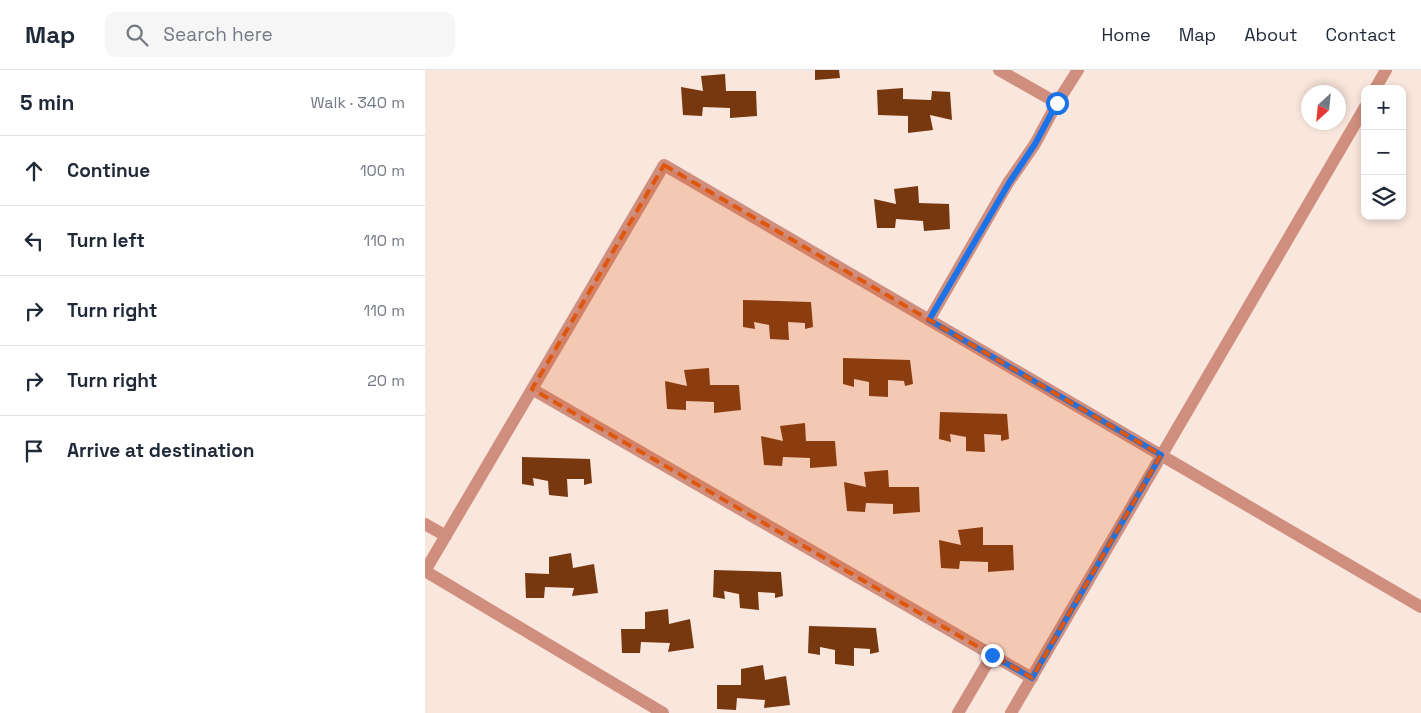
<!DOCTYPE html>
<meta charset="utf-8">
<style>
body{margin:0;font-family:"Space Grotesk",sans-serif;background:#f6f6f7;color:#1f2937}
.controls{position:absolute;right:15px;top:15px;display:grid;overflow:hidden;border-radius:10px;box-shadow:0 2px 8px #0003}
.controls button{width:45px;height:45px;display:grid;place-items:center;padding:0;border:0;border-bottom:1px solid #e0e1e3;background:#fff;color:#1f2937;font:25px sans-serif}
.compass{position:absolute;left:876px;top:15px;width:45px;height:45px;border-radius:50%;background:#fff;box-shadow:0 2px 8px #0003;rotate:207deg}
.stop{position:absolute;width:15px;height:15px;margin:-11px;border:4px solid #1a73e8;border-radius:50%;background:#fff}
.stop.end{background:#1a73e8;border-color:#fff;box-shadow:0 1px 5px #0008}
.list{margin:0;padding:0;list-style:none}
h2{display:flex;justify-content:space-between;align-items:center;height:65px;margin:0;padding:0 20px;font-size:21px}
h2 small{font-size:16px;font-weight:400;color:#747a83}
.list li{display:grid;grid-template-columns:32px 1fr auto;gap:15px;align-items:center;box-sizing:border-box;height:70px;padding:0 20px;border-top:1px solid #e0e1e3}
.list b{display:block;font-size:19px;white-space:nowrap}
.list em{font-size:16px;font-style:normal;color:#747a83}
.icon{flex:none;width:28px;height:28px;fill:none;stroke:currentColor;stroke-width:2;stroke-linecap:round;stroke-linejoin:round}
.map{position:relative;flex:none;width:996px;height:643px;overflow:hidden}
header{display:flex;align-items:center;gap:30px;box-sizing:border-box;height:70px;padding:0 25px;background:#fff;border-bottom:1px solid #e0e1e3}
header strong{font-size:24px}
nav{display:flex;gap:28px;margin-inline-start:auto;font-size:18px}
.search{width:350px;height:45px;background:#f6f6f7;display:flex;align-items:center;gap:12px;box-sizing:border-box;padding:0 18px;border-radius:10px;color:#747a83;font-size:19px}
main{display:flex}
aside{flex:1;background:#fff}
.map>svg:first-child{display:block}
.building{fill:#773810}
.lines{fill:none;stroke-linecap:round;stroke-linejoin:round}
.minor{stroke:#d08e7e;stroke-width:12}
.tertiary{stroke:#d08e7e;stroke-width:12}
.route{stroke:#1a73e8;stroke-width:6}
.marked{fill:#df570d;fill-opacity:0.2;stroke:#df570d;stroke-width:4;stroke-dasharray:10 6;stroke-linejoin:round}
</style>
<header>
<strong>Map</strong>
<div class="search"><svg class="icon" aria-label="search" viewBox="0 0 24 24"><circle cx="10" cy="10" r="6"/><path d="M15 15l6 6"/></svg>Search here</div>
<nav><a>Home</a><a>Map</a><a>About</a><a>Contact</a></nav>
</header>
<main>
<aside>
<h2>5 min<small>Walk · 340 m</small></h2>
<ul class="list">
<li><svg class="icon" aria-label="ahead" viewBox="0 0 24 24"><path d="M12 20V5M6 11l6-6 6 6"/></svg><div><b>Continue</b></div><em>100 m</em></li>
<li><svg class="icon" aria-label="left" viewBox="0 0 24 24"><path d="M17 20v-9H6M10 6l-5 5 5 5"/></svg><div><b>Turn left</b></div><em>110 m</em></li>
<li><svg class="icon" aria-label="right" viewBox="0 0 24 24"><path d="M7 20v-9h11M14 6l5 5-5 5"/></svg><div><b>Turn right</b></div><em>110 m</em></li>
<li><svg class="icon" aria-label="right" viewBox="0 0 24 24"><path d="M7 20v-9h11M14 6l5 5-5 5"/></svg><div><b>Turn right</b></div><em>20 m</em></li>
<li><svg class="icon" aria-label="arrive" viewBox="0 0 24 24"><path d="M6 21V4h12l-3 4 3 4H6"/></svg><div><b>Arrive at destination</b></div></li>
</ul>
</aside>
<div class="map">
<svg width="996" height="643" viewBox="0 0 996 643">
<rect width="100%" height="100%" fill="#f9e6dc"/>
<path class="building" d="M390,0h24l1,8 -25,2z
M300,4l1,17h30l1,25 -27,2v-10l-27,-1 -1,9 -19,-1 -2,-28 22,4 -2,-15z
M478,18v11l28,1 1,-9 18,1 2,28 -22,-5 3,15 -25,3v-17l-30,-1 -1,-25z
M493,116l1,17 30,1 1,25 -26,2 -1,-10 -27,-2 -1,9h-18l-3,-29 22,5 -2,-15z
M318,230l68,2 2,25 -8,2v-6l-17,-1 1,18 -19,-1 -1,-14 -15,-3 1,7 -12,-2z
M418,288l67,2 3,24 -8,2 -1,-5 -16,-1v17l-19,-1v-14l-15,-3v8l-11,-3z
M284,298l1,17h29l2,25 -27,3v-11l-28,-1v9l-19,-1 -2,-28 22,5 -3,-16z
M515,342l67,2 2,25 -8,2v-6l-17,-1 1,18 -19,-1v-14l-16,-3 1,8 -12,-3z
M380,353l1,18h29l2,25 -27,2v-10l-27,-1 -1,9 -18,-1 -3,-29 22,5 -3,-15z
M97,387l68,2 2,24 -8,2v-6h-17l1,18 -19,-2 -1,-14 -15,-3 1,8 -12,-2z
M463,400l1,17h30l1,25 -27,2v-10l-27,-1 -1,9 -18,-1 -3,-29 22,5 -2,-15z
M558,457v18h30l1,25 -26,2v-10l-28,-1 -1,8 -18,-1 -2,-28 22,5 -3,-15z
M146,483l2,15 21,-4 4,29 -26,3 2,-8 -29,-1 -1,11h-18l-1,-25 24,1v-17z
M289,500l67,2 2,24 -8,2v-5l-17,-1 1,18 -19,-2 -1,-14 -15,-3 1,8 -12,-2z
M243,539l1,15 21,-5 4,29 -26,4 2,-9 -29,-1 -1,11h-18l-1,-24h24v-17z
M384,556l67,2 3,24 -9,2v-5l-16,-1v18l-19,-2v-14l-15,-3v8l-12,-2z
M338,595l2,15 21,-4 4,29 -26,3 1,-8 -28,-2 -1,12 -19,-1v-24h24v-16z"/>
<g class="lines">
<path class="minor" d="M574,0l58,33
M504,250l79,-137 27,-39 22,-41 21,-33
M107,319l500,289
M0,454l21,12
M0,501l239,-406 757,442
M0,501l238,142
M533,643l34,-58"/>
<path class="tertiary" d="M950,19l11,-19
M586,643l354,-606"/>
</g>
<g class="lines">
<path class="route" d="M567,585l40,23 129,-223 -232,-135 80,-137 26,-39 22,-41"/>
</g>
<path class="marked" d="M239,95l497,290 -129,223 -500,-289z"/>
</svg>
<div class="controls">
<button>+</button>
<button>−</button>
<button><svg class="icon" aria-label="layers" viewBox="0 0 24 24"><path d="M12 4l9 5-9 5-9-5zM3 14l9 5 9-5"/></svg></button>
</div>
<svg class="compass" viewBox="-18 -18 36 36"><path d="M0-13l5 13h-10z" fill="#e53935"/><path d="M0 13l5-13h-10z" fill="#747a83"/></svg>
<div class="stop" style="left:632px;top:33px"></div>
<div class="stop end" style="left:567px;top:585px"></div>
</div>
</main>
